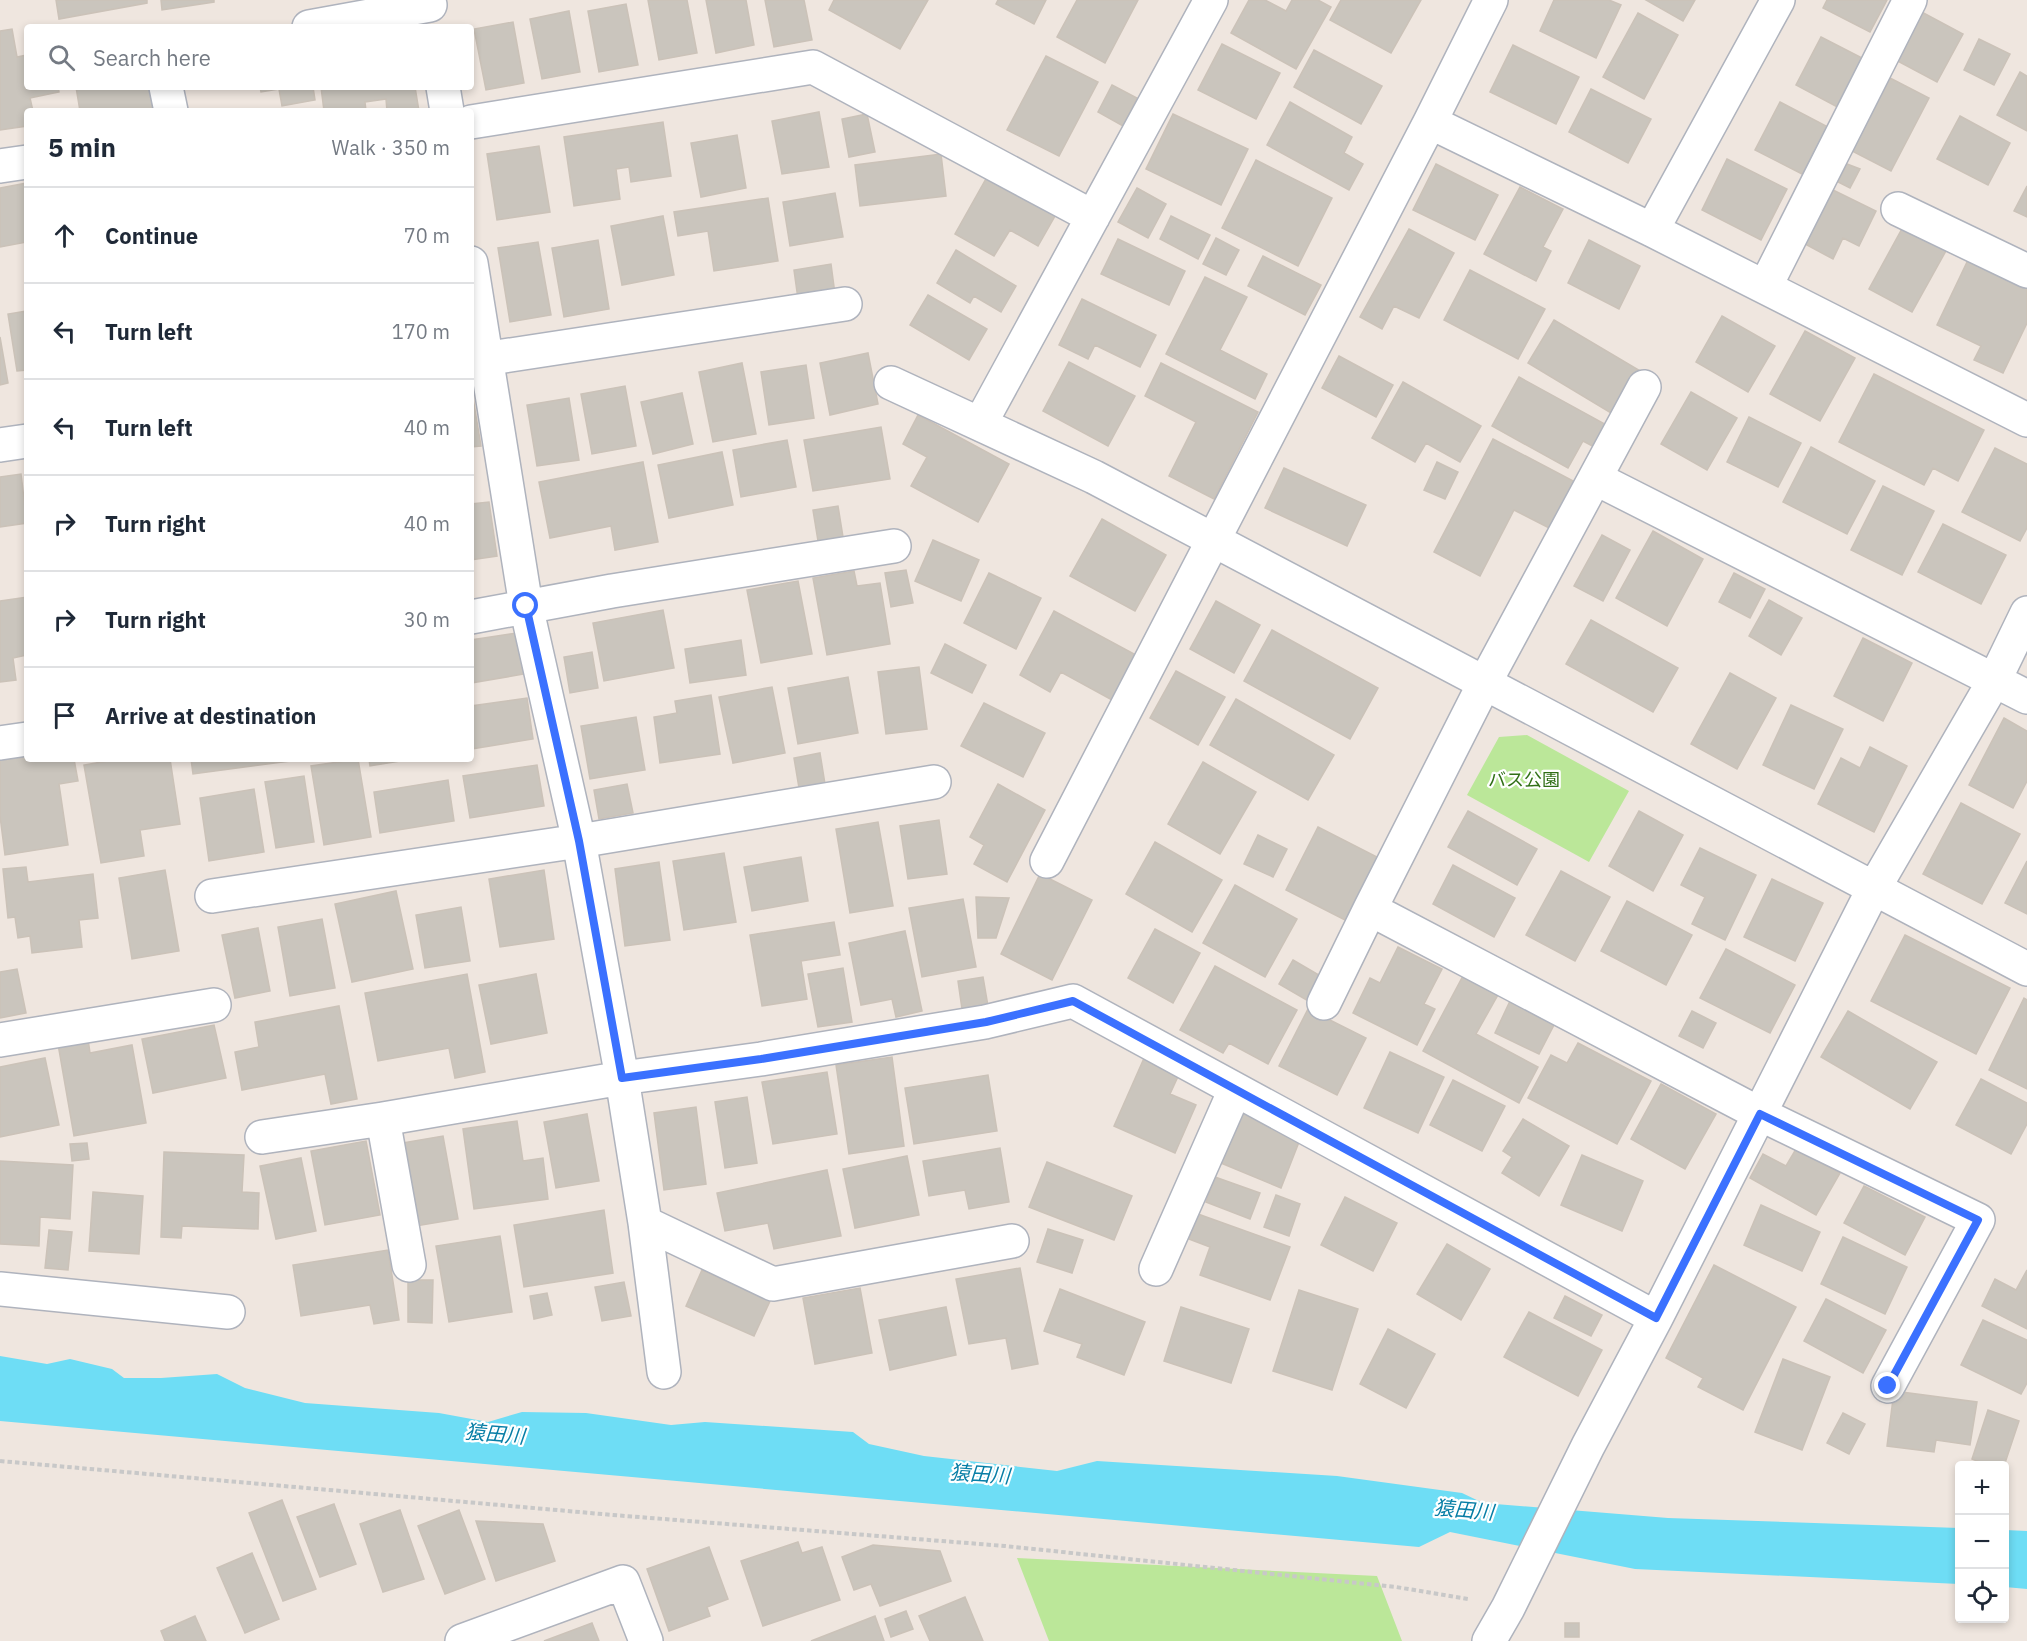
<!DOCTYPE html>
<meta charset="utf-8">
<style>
body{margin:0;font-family:"IBM Plex Sans","Noto Sans JP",sans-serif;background:#f6f6f7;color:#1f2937}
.controls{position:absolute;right:18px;bottom:18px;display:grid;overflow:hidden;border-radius:6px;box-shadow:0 3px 9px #0003}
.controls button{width:54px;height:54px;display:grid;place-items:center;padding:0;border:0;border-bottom:2px solid #e0e1e3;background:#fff;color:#1f2937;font:30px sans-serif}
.stop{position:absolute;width:18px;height:18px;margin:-14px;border:4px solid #3b71ff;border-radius:50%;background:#fff}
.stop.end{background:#3b71ff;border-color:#fff;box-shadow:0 2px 6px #0008}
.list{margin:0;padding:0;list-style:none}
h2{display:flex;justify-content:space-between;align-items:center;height:78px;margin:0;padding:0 24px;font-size:26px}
h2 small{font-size:20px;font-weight:400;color:#747a83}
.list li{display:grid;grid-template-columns:39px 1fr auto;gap:18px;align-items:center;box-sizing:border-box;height:96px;padding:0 24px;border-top:2px solid #e0e1e3}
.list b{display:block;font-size:22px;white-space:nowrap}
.list em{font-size:20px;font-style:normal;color:#747a83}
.icon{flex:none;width:33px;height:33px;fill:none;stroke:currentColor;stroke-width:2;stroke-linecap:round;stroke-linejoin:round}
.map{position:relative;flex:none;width:2027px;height:1641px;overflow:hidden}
.search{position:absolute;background:#fff;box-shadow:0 3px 9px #0003;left:24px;top:24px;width:450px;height:66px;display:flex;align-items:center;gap:15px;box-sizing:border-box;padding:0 21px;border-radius:6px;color:#747a83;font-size:22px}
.panel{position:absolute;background:#fff;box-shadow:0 3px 9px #0003;left:24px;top:108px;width:450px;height:654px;border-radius:6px}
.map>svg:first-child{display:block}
.green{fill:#bbe799}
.water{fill:#6eddf5}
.building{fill:#cac5bd;stroke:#cbc2b8;stroke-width:1.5}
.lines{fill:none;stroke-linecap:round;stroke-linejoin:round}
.minor-casing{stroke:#afb3bd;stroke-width:36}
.path{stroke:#c8c8c8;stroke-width:4;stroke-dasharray:4.5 3;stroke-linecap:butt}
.minor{stroke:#fff;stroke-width:33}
.route{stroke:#3b71ff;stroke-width:8}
.labels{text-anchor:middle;stroke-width:4.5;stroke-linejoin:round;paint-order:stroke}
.park-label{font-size:18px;fill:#316f17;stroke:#fff}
.water-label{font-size:20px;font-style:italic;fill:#077ea6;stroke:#fff}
</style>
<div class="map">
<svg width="2027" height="1641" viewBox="0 0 2027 1641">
<rect width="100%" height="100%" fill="#efe6df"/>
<path class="green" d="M1527,735l102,56 -40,71 -122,-67 32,-58z
M1017,1558l360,18 25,65h-353z"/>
<path class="water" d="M0,1356l47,8 23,-5 42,10 12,9h37l56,-4 28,14 60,15 134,10 49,9 34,-10 64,1 85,12 34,-3 148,10 16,12 55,12 133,15 40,-10 240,15 125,17 21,10 185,15 291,10v56l-324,-15 -185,-37 -31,15 -1419,-126z
M2005,1530l22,1v58l-22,-2z"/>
<path class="building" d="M56,0h91v3l-88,16z
M161,0h53v2l-52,8z
M648,0h39l10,53 -38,7z
M706,0h40l8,45 -38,8z
M765,0h39l8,40 -38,7z
M834,0h94l-28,49 -71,-39z
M998,0h48l-12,24 -38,-20z
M1077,0h61l-33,63 -48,-26z
M1249,0h16l21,11 6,-11h26l13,7 -35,62 -65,-36z
M1341,0h80l-30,53 -61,-33z
M1554,0h55l12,5 -25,53 -56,-27z
M1646,0h49l-12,21z
M1827,0h60l-17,32 -47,-24z
M626,4l12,61 -39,7 -11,-61z
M1916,9l47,25 -26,48 -47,-25z
M569,11l11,61 -38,7 -12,-60z
M1638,13l40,22 -34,64 -41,-22z
M513,22l11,61 -38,7 -12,-61z
M12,29l5,28 10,-2v32h31l1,5 -29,6 3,13h-6v15l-27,4v-99z
M1821,37l47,24 -25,49 -47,-25z
M1979,39l31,15 -16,31 -30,-15z
M1222,44l58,29 -24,46 -58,-29z
M1513,45l66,32 -23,47 -66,-32z
M1314,50l68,36 -21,38 -67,-37z
M1046,56l52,26 -39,74 -52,-26z
M2020,72l7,4v55l-30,-16z
M1890,78l39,20 -38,73 -39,-20z
M1112,85l25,13 -14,28 -25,-14z
M76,87h81l4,24h-81z
M260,87h53l2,13 -33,6 -3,-17 -18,3z
M321,87h94l4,24h-32l-1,-12 -21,3 1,9h-42z
M1591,89l60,30 -23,44 -59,-31z
M1290,102l62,35 -8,16 19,11 -14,26 -82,-45z
M1780,102l48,25 -26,47 -47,-24z
M819,112l10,55 -47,7 -10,-53z
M867,114l8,38 -26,5 -7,-38z
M1173,114l75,35 -27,56 -75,-36z
M1960,116l50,27 -22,42 -51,-26z
M663,122l8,54 -40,6 -2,-15 -13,2 4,30 -46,7 -10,-69z
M737,135l9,53 -45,9 -10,-54z
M539,146l11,66 -53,8 -10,-66z
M941,154l5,42 -86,10 -5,-41z
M1727,159l60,30 -26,51 -59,-30z
M1256,160l76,38 -34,68 -76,-38z
M1436,164l62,31 -23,45 -62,-30z
M1847,164l13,5 -10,19 -12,-6z
M987,177l68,39 -17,30 -28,-16 -16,26 -39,-22z
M27,183v59l-27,5v-59z
M2027,186v31l-13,-6z
M1520,187l43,22 -20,38 8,4 -15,30 -52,-27z
M1137,188l29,16 -18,34 -30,-16z
M1833,190l43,21 -17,35 -16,-8 -10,21 -28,-15z
M835,193l8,44 -53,9 -7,-44z
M768,198l10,63 -64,10 -6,-40 -30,5 -4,-24z
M663,216l11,59 -52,10 -11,-59z
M1171,216l39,19 -12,24 -38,-20z
M1904,225l43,24 -35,63 -43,-23z
M1409,229l45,24 -35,65 -25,-12 -12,23 -22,-12z
M1216,238l23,12 -13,25 -23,-11z
M1118,239l67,32 -16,34 -68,-31z
M598,240l11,69 -45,8 -12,-69z
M1589,240l51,26 -21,43 -51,-26z
M538,242l13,73 -41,7 -12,-74z
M956,250l60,36 -15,26 -27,-16 -4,7 -33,-20z
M1263,256l58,29 -16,30 -57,-29z
M1968,260l59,28v35l-24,50 -29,-13 7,-14 -44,-21z
M831,264l4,30 -37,5 -4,-29z
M1470,270l75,39 -27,50 -74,-39z
M1205,277l42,20 -27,53 47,24 -12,25 -89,-45z
M928,295l59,34 -18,31 -59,-35z
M1082,299l74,36 -16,32 -45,-22 -7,14 -29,-14z
M27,311v59l-10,1 -9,-57z
M1722,316l53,30 -27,46 -52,-30z
M1554,320l88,52 -26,44 -88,-53z
M1805,331l50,27 -35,63 -50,-27z
M0,337l8,46 -8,2z
M868,353l10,51 -48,11 -10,-52z
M1339,356l54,29 -17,32 -54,-29z
M1069,362l66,34 -27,50 -65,-35z
M742,363l14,71 -43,8 -14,-70z
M1161,363l97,49 -44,87 -45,-23 27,-54 -51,-26z
M806,365l8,53 -45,7 -8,-53z
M1874,374l110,56 -26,51 -25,-13 -9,17 -85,-43z
M1519,377l93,51 -12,22 -17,-9 -15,27 -76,-42z
M1403,382l78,44 -21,36 -34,-19 -11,19 -43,-24z
M471,386l10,60 -10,1z
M625,386l11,60 -44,8 -11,-60z
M1691,392l46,26 -30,52 -46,-26z
M682,393l11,51 -40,10 -12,-52z
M569,398l10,62 -42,6 -10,-61z
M918,415l91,49 -31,58 -67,-36 16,-29 -24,-13z
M1749,417l52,26 -23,44 -51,-25z
M881,427l9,52 -77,12 -9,-51z
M1493,439l86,45 -24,47 -41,-21 -34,66 -46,-24z
M787,440l9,47 -55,10 -8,-47z
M1811,447l64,34 -28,53 -64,-32z
M1995,448l32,16v64l-7,13 -58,-29z
M722,452l11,53 -64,13 -11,-53z
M643,462l15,80 -43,8 -4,-24 -61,12 -11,-56z
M1437,462l21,10 -13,27 -21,-9z
M1284,468l82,37 -19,41 -82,-38z
M21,474l6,49 -27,4v-50z
M1883,486l51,25 -32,64 -51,-25z
M489,502l8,54 -26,4v-56z
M838,506l5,31 -25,4 -5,-31z
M1102,519l64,36 -31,56 -65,-35z
M1943,524l63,31 -25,49 -63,-32z
M1653,531l50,28 -36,67 -51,-28z
M1602,535l28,15 -27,51 -29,-15z
M933,540l46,20 -18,41 -46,-20z
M906,570l7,33 -22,4 -6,-34z
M854,571l3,15 23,-3 10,61 -63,11 -14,-77z
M989,573l52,25 -25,51 -52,-26z
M1734,573l31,16 -15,29 -31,-16z
M798,581l14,73 -51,9 -14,-73z
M27,597v58l-14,3 3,22 -16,2v-81z
M1769,600l33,18 -21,37 -32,-19z
M1216,601l44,24 -26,48 -44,-24z
M663,610l11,58 -70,13 -11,-58z
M1054,611l82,44 -24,45 -51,-28 -11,20 -30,-17z
M1591,620l87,48 -25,44 -87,-48z
M1272,630l106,58 -28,51 -106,-58z
M517,633l7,41 -53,9v-43z
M1863,638l49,25 -29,58 -49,-25z
M741,640l5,35 -56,8 -5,-34z
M945,644l41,21 -14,28 -41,-20z
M592,652l6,36 -28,5 -6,-36z
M919,667l8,62 -41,5 -8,-62z
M1176,671l49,26 -27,48 -48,-27z
M1730,673l46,25 -39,71 -46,-25z
M848,677l10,56 -60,11 -10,-56z
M772,687l13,66 -52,10 -14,-66z
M711,695l9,59 -60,9 -6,-46 23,-4 -2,-12z
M527,698l6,41 -62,10v-43z
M1236,699l98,56 -26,45 -98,-55z
M984,703l61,30 -22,44 -62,-31z
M1791,705l52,24 -29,60 -51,-24z
M636,717l9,53 -55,9 -9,-53z
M2004,718l23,13v50l-14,27 -44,-23z
M1870,747l37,19 -33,66 -56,-28 23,-46 19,10z
M820,753l5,31 -26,4 -5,-30z
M27,755v4h47l4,22 -19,3 9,61 -63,10 -5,-39v-57z
M119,759h51l10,65 -40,6 4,26 -43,7 -17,-98z
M191,759h99v2l-97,13z
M358,759l13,78 -47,8 -13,-79z
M369,759h43l-42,7z
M1203,762l53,30 -36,62 -52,-30z
M537,765l7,41 -74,12 -7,-42z
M304,776l10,66 -38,6 -11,-66z
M448,780l6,41 -74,12 -6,-41z
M627,784l6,29 -34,6 -5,-29z
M998,784l47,26 -38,72 -33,-18 10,-19 -14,-8z
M254,789l10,63 -55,9 -9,-63z
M1961,803l59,31 -38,70 -59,-30z
M1468,811l69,38 -20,36 -69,-38z
M1639,811l44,24 -30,56 -44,-25z
M939,820l8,54 -39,5 -8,-53z
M878,822l15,84 -43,7 -14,-84z
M1318,827l61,31 -32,63 -61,-31z
M1258,835l29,14 -14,28 -29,-13z
M1155,842l67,38 -30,52 -66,-38z
M1700,848l56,27 -31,65 -33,-16 13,-27 -24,-12z
M724,853l12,69 -52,8 -11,-69z
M801,857l7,44 -56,10 -8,-44z
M2027,861v53l-22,-11z
M659,862l11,78 -45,6 -10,-77z
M1453,865l62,33 -21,39 -61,-33z
M26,867l2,15 65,-8 5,44 -19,2 3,27 -50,6 -2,-17 -12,2 -3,-21 -7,1 -5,-49z
M165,870l14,81 -47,8 -13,-81z
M544,870l10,69 -54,8 -11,-68z
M1561,871l49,26 -35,64 -49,-26z
M1040,874l52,26 -40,80 -51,-26z
M1772,879l51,24 -28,58 -51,-24z
M1235,885l62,34 -32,58 -62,-34z
M396,891l17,78 -61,13 -17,-78z
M976,897l33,1 -13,40h-18z
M963,899l13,68 -54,10 -13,-69z
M1627,901l65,34 -26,50 -65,-34z
M461,907l9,54 -45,7 -9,-53z
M322,919l13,69 -45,8 -12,-69z
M834,922l6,33 -39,6 6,38 -45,7 -12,-71z
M258,928l12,63 -35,7 -13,-63z
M1155,929l45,24 -27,50 -45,-25z
M905,931l17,80 -26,6 -4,-18 -31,6 -12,-62z
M1905,935l105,53 -34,66 -105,-53z
M1398,947l44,22 -18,35 11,5 -18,36 -64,-32 17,-35 10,5z
M1726,949l69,36 -25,48 -70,-35z
M1293,960l31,18 -14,24 -31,-18z
M1215,966l82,44 -29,54 -39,-21 -6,10 -43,-23z
M843,968l9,54 -34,5 -10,-53z
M17,969l9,44 -26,5v-46z
M467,974l18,98 -30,6 -6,-30 -71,13 -13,-68z
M536,974l11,59 -56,11 -12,-59z
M1464,974l35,19 -23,41 62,33 -19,36 -96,-52z
M983,977l5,29 -26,3 -4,-28z
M2024,998l3,2v89l-38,-19z
M1510,1001l45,22 -16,31 -44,-21z
M339,1006l18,93 -26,5 -6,-30 -83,16 -7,-38 24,-5 -4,-25z
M1308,1009l58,29 -29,57 -58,-29z
M1692,1011l24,12 -13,25 -24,-12z
M1848,1011l89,51 -27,47 -89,-52z
M214,1025l12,53 -73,15 -11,-54z
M88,1039l2,14 42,-8 14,78 -72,13 -16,-92z
M1578,1043l73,38 -34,63 -89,-46 23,-43 16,8z
M1390,1052l54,25 -26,56 -54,-25z
M1145,1056l35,16 -10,22 26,11 -21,48 -61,-27z
M892,1057l12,89 -55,8 -13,-89z
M45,1058l14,67 -59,12v-70z
M827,1072l10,62 -64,10 -11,-62z
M988,1075l9,56 -83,13 -9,-56z
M1981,1079l46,24v21l-16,30 -55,-29z
M1453,1080l52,26 -23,45 -52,-26z
M1661,1084l55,30 -31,55 -54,-30z
M747,1097l10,66 -32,5 -10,-66z
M696,1107l10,77 -42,6 -10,-77z
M1242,1112l59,25 -20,51 -60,-25z
M587,1114l12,67 -43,7 -12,-66z
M1523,1119l46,27 -30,50 -37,-23 10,-16 -9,-6z
M517,1121l6,40 20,-3 5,41 -74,10 -11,-80z
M443,1136l15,83 -42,7 -14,-83z
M366,1141l14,74 -55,10 -14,-74z
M87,1143l2,16 -17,2 -2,-17z
M1000,1148l9,54 -40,7 -4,-19 -36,6 -6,-35z
M1796,1149l44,24 -24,42 -66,-37 13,-24 23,12z
M164,1152l80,3 -2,37 17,1 -1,36 -76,-3 -1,12 -20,-1z
M1582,1155l61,26 -21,50 -61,-26z
M907,1156l12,59 -64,13 -12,-59z
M301,1158l15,73 -40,8 -16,-73z
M0,1161l73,4 -3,54 -30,-2 -1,29 -39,-2z
M1047,1162l85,34 -18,44 -85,-33z
M827,1170l14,66 -67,13 -6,-26 -43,8 -8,-38z
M1215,1177l45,16 -10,26 -44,-17z
M1864,1186l61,31 -20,38 -61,-32z
M93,1192l50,4 -4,58 -50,-3z
M1276,1195l24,9 -11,32 -25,-9z
M1345,1197l52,26 -24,48 -52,-26z
M1761,1205l59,27 -18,39 -58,-26z
M604,1210l9,63 -89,14 -10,-62z
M1198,1214l92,33 -20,53 -70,-25 10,-28 -21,-8z
M1048,1229l35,11 -11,33 -35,-11z
M49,1230l23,2 -4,38 -23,-2z
M500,1236l12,76 -63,10 -13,-76z
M1843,1237l64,30 -22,47 -64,-30z
M1447,1244l43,25 -29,51 -44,-26z
M388,1250l11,70 -25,4 -4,-19 -69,11 -8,-51z
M1714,1265l82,42 -53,103 -45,-23 5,-9 -37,-20z
M1020,1268l18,96 -26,5 -6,-31 -37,6 -13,-65z
M702,1270l68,31 -16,35 -68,-30z
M2027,1270v59l-45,-23 13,-27 21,11z
M408,1280h25l-1,43 -24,-1z
M624,1282l7,34 -29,5 -7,-34z
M860,1288l12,65 -57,11 -12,-66z
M1060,1289l85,33 -21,53 -47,-18 5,-13 -38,-13z
M1299,1290l59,19 -26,81 -59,-19z
M547,1293l5,22 -18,4 -4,-23z
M1565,1296l37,19 -11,21 -37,-18z
M1826,1299l60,31 -23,43 -59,-32z
M946,1307l10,48 -66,15 -11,-50z
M1181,1307l68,22 -18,54 -67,-22z
M1529,1312l73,38 -24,46 -74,-39z
M1983,1320l44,20v43l-6,11 -60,-29z
M1388,1329l47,25 -29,54 -46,-24z
M1783,1359l47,18 -28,73 -47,-18z
M1894,1391l83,11 -7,43 -34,-5 -2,12 -47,-6z
M1988,1410l31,11 -15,45h-14l-18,-7z
M1843,1413l22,11 -16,30 -22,-11z
M282,1500l34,89 -33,12 -34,-88z
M334,1504l22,60 -36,13 -23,-60z
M400,1510l24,69 -41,13 -23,-68z
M459,1510l26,69 -40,15 -27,-68z
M476,1521l67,3 12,37 -59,20z
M798,1542l4,11 20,-6 18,53 -77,26 -22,-65z
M873,1545l67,6 11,30 -71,25 -9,-22 -17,6 -12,-33z
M709,1547l19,52 -21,8 3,9 -41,15 -22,-62z
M252,1553l27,66 -34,14 -28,-65z
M965,1597l18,44h-53l-11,-25z
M906,1611l7,18 -22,8 -6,-18z
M195,1616l11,25h-41l-4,-10z
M875,1616l9,25h-73z
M592,1623l7,18h-55z
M1565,1623h14v14h-14z"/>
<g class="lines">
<g class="minor-casing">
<path id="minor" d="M309,27l121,-22
M166,87l5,24
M443,87l4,24
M471,122l342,-55 280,150
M1430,122l222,108 375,190
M0,166l27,-4
M1898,209l129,62
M1652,230l126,-230
M471,263l55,343 53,235 43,237 23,145 19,149
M1765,287l145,-287
M471,361l374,-57
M891,383l203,94 933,492
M1644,387l-160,297 -114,225 390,205 218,106 -90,166
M980,424l231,-424
M0,445l27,-4
M1595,478l432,219
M471,617l141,-26 282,-45
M0,743l27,-4
M1047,861l383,-739 61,-122
M212,896l367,-55 355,-59
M1324,1003l46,-94
M0,1040l214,-35
M383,1119l26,146
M262,1137l121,-18 239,-41 139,-19 224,-37 88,-21 583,317
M645,1223l128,61 239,-43
M1156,1269l79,-179
M0,1289l228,23
M462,1641l161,-59 23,59
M1489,1641l19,-33 80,-162 68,-128 217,-428 121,-209 33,-68"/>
</g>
<path class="path" d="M0,1461l613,54 392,31 391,41 72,12"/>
<use href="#minor" class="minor"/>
</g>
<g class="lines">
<path class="route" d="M526,606l53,235 43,237 139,-19 225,-37 87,-21 583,317 104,-204 218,106 -90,166"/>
</g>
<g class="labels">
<g class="park-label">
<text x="1524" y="786">バス公園</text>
</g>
<g class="water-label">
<text transform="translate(495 1434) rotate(5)" y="7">猿田川</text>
<text transform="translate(980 1474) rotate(4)" y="7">猿田川</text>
<text transform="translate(1464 1510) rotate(5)" y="7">猿田川</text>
</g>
</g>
</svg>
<div class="controls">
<button>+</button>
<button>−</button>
<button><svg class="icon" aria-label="locate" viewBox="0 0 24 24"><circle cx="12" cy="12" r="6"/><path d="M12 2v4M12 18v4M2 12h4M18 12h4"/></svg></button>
</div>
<div class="stop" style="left:526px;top:606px"></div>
<div class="stop end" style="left:1888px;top:1386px"></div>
<div class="search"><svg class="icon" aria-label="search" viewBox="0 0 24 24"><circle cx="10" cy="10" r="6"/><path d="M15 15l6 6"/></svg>Search here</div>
<section class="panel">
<h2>5 min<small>Walk · 350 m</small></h2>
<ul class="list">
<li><svg class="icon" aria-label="ahead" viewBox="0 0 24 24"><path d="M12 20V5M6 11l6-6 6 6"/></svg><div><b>Continue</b></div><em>70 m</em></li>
<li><svg class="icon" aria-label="left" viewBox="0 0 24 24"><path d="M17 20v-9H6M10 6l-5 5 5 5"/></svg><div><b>Turn left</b></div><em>170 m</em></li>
<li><svg class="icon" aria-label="left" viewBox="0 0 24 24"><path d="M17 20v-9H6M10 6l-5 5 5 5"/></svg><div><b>Turn left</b></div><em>40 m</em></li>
<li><svg class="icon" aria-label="right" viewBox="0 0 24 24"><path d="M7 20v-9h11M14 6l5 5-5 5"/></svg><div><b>Turn right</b></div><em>40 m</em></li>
<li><svg class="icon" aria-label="right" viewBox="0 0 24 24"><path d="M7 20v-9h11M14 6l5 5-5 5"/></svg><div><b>Turn right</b></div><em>30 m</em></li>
<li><svg class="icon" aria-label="arrive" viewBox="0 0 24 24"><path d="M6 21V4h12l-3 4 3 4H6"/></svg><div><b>Arrive at destination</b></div></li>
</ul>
</section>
</div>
